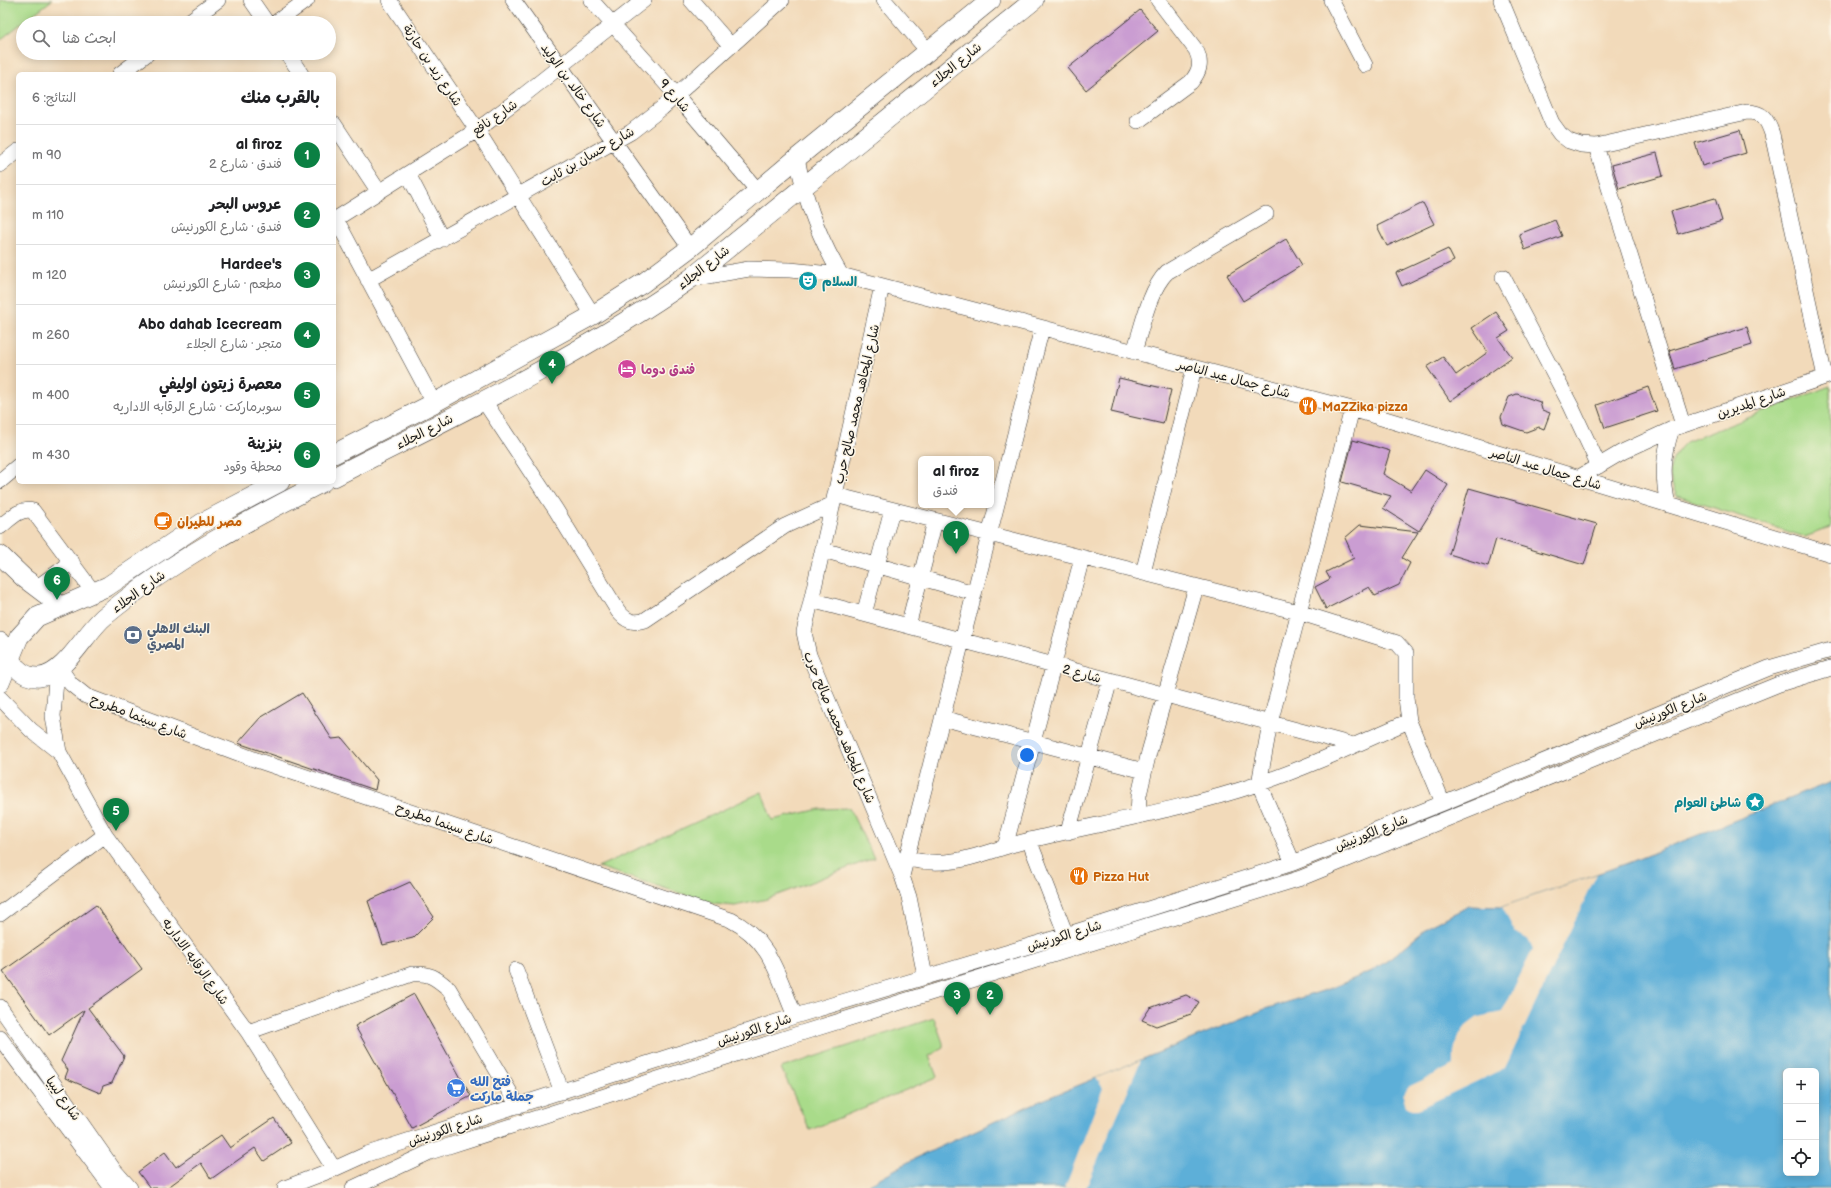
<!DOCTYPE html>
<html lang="ar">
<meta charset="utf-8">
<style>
body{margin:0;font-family:"Balsamiq Sans","Playpen Sans Arabic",sans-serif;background:#f2f2f2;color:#202124;direction:rtl}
.controls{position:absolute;right:12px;bottom:12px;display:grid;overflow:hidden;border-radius:6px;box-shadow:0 2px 10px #0003}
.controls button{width:36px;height:36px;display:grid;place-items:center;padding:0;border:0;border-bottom:1px solid #e0e0e0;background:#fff;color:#202124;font:20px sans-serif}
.you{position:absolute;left:1027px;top:755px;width:14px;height:14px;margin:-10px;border:3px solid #fff;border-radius:50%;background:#1a73e8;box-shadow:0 0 0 6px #1a73e833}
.badge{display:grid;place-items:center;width:26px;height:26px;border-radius:50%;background:#0b8043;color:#fff;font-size:13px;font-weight:700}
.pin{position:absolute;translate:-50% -33px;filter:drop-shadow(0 1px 2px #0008)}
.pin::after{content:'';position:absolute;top:21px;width:14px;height:12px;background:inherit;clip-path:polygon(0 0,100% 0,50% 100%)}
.popup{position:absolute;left:918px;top:456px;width:76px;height:52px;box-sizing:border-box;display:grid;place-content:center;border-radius:6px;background:#fff;filter:drop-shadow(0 1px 3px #0005);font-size:13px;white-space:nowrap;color:#757577}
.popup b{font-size:15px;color:#202124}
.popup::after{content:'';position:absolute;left:50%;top:100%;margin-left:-8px;border:8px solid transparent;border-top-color:#fff}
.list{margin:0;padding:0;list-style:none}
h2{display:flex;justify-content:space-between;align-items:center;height:52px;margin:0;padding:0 16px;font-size:17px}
h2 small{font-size:13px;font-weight:400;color:#757577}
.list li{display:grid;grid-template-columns:26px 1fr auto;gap:12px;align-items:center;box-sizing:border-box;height:60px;padding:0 16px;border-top:1px solid #e0e0e0}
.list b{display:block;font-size:15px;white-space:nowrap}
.list p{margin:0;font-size:13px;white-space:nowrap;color:#757577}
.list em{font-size:13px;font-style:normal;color:#757577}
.icon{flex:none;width:22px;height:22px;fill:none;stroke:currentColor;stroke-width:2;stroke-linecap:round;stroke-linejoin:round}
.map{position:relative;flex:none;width:1831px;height:1188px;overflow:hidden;direction:ltr}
.search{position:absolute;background:#fff;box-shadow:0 2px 10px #0003;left:16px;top:16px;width:320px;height:44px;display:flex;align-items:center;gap:10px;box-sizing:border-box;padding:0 14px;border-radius:22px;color:#757577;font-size:15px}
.panel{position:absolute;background:#fff;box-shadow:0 2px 10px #0003;left:16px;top:72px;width:320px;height:412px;border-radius:6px;direction:rtl}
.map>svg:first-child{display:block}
.green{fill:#a9db8a;stroke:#627c53}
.water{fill:#5dafd8;stroke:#3c667a;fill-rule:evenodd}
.pier{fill:#f2daba}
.building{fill:#ca9dd2}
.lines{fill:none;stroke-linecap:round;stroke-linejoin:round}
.minor-casing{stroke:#3c3834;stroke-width:16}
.major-casing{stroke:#3c3834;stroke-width:20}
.minor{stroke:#fff;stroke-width:15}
.major{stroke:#fff;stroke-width:19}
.labels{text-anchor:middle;stroke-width:3;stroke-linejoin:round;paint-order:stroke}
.street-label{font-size:13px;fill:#1c1c1c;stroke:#fcf5e5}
.culture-label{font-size:13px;font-weight:bold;fill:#0d838f;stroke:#fcf5e5;text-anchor:start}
.hotel-label{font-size:13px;font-weight:bold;fill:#b23c85;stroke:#fcf5e5;text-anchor:start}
.food-label{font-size:13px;font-weight:bold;fill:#c56008;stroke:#fcf5e5;text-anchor:start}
.service-label{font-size:13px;font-weight:bold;fill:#4e5e75;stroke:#fcf5e5;text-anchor:start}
.shop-label{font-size:13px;font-weight:bold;fill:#366cbe;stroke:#fcf5e5;text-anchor:start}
</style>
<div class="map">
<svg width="1831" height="1188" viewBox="0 0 1831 1188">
<rect width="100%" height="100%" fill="#fcf5e5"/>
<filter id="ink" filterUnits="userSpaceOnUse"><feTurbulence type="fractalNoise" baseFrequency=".025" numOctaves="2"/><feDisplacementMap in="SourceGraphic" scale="8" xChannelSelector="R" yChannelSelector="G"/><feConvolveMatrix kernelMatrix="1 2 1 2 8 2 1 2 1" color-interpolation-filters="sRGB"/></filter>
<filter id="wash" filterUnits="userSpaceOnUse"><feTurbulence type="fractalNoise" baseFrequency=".012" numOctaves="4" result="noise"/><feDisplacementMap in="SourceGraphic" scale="16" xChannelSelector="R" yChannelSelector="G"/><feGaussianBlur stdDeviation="0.9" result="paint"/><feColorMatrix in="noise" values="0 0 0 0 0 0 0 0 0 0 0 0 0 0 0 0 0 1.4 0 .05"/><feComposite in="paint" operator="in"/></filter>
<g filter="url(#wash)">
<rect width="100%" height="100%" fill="#f2daba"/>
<path class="green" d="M0,0h52l-52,40z
M1830,386l1,141 -26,10 -128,-41c-12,-23 -8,-37 9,-54z
M762,792l10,28 48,-11 29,-1 25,50 -107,41 -32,7 -21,-2 -116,-37z
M934,1018l9,25v5l-14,8 8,21 -127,53 -29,-62z"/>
<path class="water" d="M1831,782v406h-969l50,-28 116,-54 237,-97 64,-20 43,-18 19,-13 40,-33 38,-19 33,1 126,-44zM1786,1071h30v102h-30z"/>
<path class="pier" d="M1597,874l-92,194 -87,41h-7l-5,-3 -3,-11 5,-8 46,-22v-13l3,-14 9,-12 12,-9 24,-5 31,-63 -4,-9 -14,-8 -13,-25z
M1141,1060l-55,128h-21l38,-100 -7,-10z"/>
<g id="blocks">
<path class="building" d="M1140,10l18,21 -72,59 -18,-22z
M1740,130l6,23 -44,13 -7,-23z
M1657,153l6,23 -44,13 -7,-24z
M1715,198l7,23 -44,13 -7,-23z
M1423,203l11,21 -47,22 -10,-20z
M1555,220l7,16 -37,14 -6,-16z
M1286,239l16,26 -59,36 -16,-26z
M1448,249l6,12 -52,25 -6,-13z
M1496,312l13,19 -11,7 14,19 -62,44 -23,-34 16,-10 13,18 32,-23 -16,-24z
M1747,327l5,18 -77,24 -6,-18z
M1119,378l52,12 -8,34 -52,-12z
M1648,387l9,24 -52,17 -8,-23z
M1517,394l23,8 2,8 8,3 -6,16 -5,-2 -13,5 -23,-8 -2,-7 8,-20z
M1353,440l37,11 -7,23 28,17 14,-21 23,15 -29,46 -36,-23 8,-12 -49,-14z
M1469,488l128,36 -13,41 -88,-26 -8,27 -39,-12z
M1360,525l58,7 -16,26 8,5 -11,22 -24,11 -6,-9 -43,22 -11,-22 15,-8 -4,-7 28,-14 -9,-20z
M302,693l30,46 10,-1 35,42 -2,10 -137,-47 22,-25z
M410,882l24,35 -21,21 -30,7 -15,-44z
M96,905l46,64 -54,39 36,48 -12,27 -9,3 -3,7 -35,-15 3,-8 -7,-9 23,-51 -35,25 -46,-64z
M414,994l57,102 -59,32 -57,-102z
M1186,995l13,7 -8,12 -35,12 -14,-6 8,-12z
M274,1118l17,25 -27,18 -9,-13 -44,31 -10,-16 -34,25h-17l-12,-16 27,-20 11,15 45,-32 9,13z"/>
</g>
</g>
<g filter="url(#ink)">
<use href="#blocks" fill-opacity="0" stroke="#3c3834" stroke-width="1"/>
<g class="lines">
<g class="minor-casing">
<path id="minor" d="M251,0l16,23
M389,0l88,130 116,185
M513,0l177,248
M591,0l86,96 81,95
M691,0l40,46
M884,0l44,51
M1331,0l34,65
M1501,0l51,123 8,11 9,7 12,4 15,1 151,-34c16,0 20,7 25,22l53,243
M187,23l31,-23
M275,23l32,-23
M287,53l14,21
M120,74l28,-21
M1138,121l53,-39c9,-11 11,-19 5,-32l-38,-50
M334,124l45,68
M1596,146l87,279
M797,158c8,43 22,80 44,117
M0,165l18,-14
M408,174l34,65
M336,219l98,184
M334,220l143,-90 43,-32 124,-98
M1503,277l68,129 28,60
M691,279l58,-10 41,1 51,5 511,134 479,145
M368,280l263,-148 31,-24 120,-108
M882,286l-78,346 5,23 93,221 7,21 16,79
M1134,352c8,-25 15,-62 33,-80l99,-58
M484,401l72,109 62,101c8,10 15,13 27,9l140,-94 48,-22
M1578,478l44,-26 50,-23 159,-54
M0,481l18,-15
M835,495l463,117 99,31 9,10v45l3,23 34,82
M1668,505c-6,-28 -5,-50 4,-76
M0,527c10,-8 20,-20 33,-16l61,82
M823,550l151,43
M1143,573l51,-205
M36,588l36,-26
M811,600l542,145
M864,614l28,-104
M908,626l27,-105
M59,667l12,17 15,12 173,65 472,159c40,20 47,57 64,96
M57,669l-4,47 6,36 46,83 143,197 86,137
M0,698l31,32 28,22
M942,718l202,53
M1138,816l1,-21 10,-43 47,-165
M1068,832l42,-152
M1029,840l37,95
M1005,847l77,-289
M907,859c50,11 76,-8 123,-19 76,-18 154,-31 228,-56 51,-17 101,-41 151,-63
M1293,863l-34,-79 11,-61 82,-314
M902,876l140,-548
M0,914l105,-79
M516,970l46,122
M0,1007l114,163 16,18
M248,1032l164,-58c18,-1 23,3 37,15l69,117
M0,1038l112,150
M285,1188l49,-19 33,-15 428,-138 271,-81 227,-72 150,-60 326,-135 62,-18
M353,1188l77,-36 368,-118 503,-156 478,-194 52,-16"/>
</g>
<g class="major-casing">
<path id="major" d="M334,454l100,-51 159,-88 50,-32 47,-35 107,-90 194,-158
M334,477c121,-62 245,-120 356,-198l344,-279
M0,555l24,23 37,28
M0,642c9,16 18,37 40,35 26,-3 45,-45 65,-61 66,-55 142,-95 218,-134
M0,683l19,-46 18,-20 71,-31 94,-63 78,-41"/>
</g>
<use href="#minor" class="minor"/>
<use href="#major" class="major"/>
</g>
</g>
<defs>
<g id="theatre-disc" transform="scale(1)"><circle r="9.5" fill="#0f9aa8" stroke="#fcf5e5"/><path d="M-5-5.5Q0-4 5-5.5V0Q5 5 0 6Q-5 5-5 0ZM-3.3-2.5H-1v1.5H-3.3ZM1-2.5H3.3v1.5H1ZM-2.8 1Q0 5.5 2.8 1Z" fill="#fff"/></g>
<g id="hotel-disc" transform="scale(1)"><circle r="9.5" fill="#d1479c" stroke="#fcf5e5"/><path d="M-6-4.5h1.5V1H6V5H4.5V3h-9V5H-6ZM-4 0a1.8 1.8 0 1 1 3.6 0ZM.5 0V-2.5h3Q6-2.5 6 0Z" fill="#fff"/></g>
<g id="restaurant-disc" transform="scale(1)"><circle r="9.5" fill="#e8710a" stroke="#fcf5e5"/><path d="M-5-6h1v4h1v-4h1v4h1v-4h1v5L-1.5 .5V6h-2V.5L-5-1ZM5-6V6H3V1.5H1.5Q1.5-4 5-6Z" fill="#fff"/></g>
<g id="cafe-disc" transform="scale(1)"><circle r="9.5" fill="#e8710a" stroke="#fcf5e5"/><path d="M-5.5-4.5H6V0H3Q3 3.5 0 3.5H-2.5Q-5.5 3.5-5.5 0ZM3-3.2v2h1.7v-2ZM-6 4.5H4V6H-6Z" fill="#fff"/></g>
<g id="bank-disc" transform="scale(1)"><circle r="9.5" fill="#5c6f8a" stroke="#fcf5e5"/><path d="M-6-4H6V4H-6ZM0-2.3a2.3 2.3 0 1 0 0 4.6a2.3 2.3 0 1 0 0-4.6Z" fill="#fff"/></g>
<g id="sight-disc" transform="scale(1)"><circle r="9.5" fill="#0f9aa8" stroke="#fcf5e5"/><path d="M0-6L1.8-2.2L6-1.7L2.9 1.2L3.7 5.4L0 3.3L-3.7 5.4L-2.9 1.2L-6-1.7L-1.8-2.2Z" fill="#fff"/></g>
<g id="supermarket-disc" transform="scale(1)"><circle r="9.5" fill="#3f7fe0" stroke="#fcf5e5"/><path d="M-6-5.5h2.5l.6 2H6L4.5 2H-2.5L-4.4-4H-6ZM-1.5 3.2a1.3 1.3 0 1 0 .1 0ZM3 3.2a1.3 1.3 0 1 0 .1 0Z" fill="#fff"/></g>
</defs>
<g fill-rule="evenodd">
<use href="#theatre-disc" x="808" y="281"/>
<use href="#hotel-disc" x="627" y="369"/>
<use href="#restaurant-disc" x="1308" y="406"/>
<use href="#cafe-disc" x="163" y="521"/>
<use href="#bank-disc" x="133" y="635"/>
<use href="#sight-disc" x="1755" y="802"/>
<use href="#restaurant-disc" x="1079" y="876"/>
<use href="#supermarket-disc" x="456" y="1088"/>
</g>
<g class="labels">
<g class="street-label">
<text transform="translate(955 64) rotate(-39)" y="5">شارع الجلاء</text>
<text transform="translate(433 65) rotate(56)" y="5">شارع زيد بن حارثة</text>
<text transform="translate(574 85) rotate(54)" y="5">شارع خالد بن الوليد</text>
<text transform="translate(675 95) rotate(49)" y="5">شارع 9</text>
<text transform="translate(494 117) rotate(-35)" y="5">شارع نافع</text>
<text transform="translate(587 156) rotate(-30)" y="5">شارع حسان بن ثابت</text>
<text transform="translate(703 267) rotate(-38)" y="5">شارع الجلاء</text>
<text transform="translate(1234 378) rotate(15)" y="5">شارع جمال عبد الناصر</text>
<text transform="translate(1751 402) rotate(-19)" y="5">شارع المديرين</text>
<text transform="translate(856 404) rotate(-77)" y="5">شارع المجاهد محمد صالح حرب</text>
<text transform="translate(424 431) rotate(-27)" y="5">شارع الجلاء</text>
<text transform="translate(1546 468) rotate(17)" y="5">شارع جمال عبد الناصر</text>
<text transform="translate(138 591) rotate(-36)" y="5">شارع الجلاء</text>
<text transform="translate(1082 673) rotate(15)" y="5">شارع 2</text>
<text transform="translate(1670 709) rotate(-22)" y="5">شارع الكورنيش</text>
<text transform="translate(139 716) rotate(21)" y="5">شارع سينما مطروح</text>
<text transform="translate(840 727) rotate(67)" y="5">شارع المجاهد محمد صالح حرب</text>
<text transform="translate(445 823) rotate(19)" y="5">شارع سينما مطروح</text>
<text transform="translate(1371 832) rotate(-22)" y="5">شارع الكورنيش</text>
<text transform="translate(1064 935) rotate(-17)" y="5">شارع الكورنيش</text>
<text transform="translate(196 961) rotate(54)" y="5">شارع الرقابه الاداريه</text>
<text transform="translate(754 1029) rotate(-18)" y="5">شارع الكورنيش</text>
<text transform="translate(64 1098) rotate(55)" y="5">شارع ليبيا</text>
<text transform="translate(445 1129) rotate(-18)" y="5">شارع الكورنيش</text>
</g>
<g class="culture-label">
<text x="822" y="286">السلام</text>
<text x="1741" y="807" text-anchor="end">شاطئ العوام</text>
</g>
<g class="hotel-label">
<text x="641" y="374">فندق دوما</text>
</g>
<g class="food-label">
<text x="1322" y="411">MaZZika pizza</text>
<text x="177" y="526">مصر للطيران</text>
<text x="1093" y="881">Pizza Hut</text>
</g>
<g class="service-label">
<text x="147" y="633">البنك الاهلي<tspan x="147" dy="15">المصري</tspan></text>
</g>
<g class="shop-label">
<text x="470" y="1086">فتح الله<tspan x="470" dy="15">جملة ماركت</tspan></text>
</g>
</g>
</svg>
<div class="controls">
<button>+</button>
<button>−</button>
<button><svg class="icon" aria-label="locate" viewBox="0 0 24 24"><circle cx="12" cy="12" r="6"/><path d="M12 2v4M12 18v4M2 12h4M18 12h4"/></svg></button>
</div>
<div class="you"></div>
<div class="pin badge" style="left:956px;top:554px">1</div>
<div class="popup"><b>al firoz</b>فندق</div>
<div class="pin badge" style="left:990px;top:1015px">2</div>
<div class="pin badge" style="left:957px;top:1015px">3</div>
<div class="pin badge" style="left:552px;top:384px">4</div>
<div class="pin badge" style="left:116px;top:831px">5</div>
<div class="pin badge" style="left:57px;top:600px">6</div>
<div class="search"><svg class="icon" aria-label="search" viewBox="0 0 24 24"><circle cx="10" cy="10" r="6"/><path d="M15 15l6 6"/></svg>ابحث هنا</div>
<section class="panel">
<h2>بالقرب منك<small>النتائج: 6</small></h2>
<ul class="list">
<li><span class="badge">1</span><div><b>al firoz</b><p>فندق · شارع 2</p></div><em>90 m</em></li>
<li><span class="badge">2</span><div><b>عروس البحر</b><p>فندق · شارع الكورنيش</p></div><em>110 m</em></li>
<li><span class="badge">3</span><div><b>Hardee's</b><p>مطعم · شارع الكورنيش</p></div><em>120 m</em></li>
<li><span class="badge">4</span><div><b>Abo dahab Icecream</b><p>متجر · شارع الجلاء</p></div><em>260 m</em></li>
<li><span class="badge">5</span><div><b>معصرة زيتون اوليفي</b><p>سوبرماركت · شارع الرقابه الاداريه</p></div><em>400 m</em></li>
<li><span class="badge">6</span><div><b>بنزينة</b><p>محطة وقود</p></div><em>430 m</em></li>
</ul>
</section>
</div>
